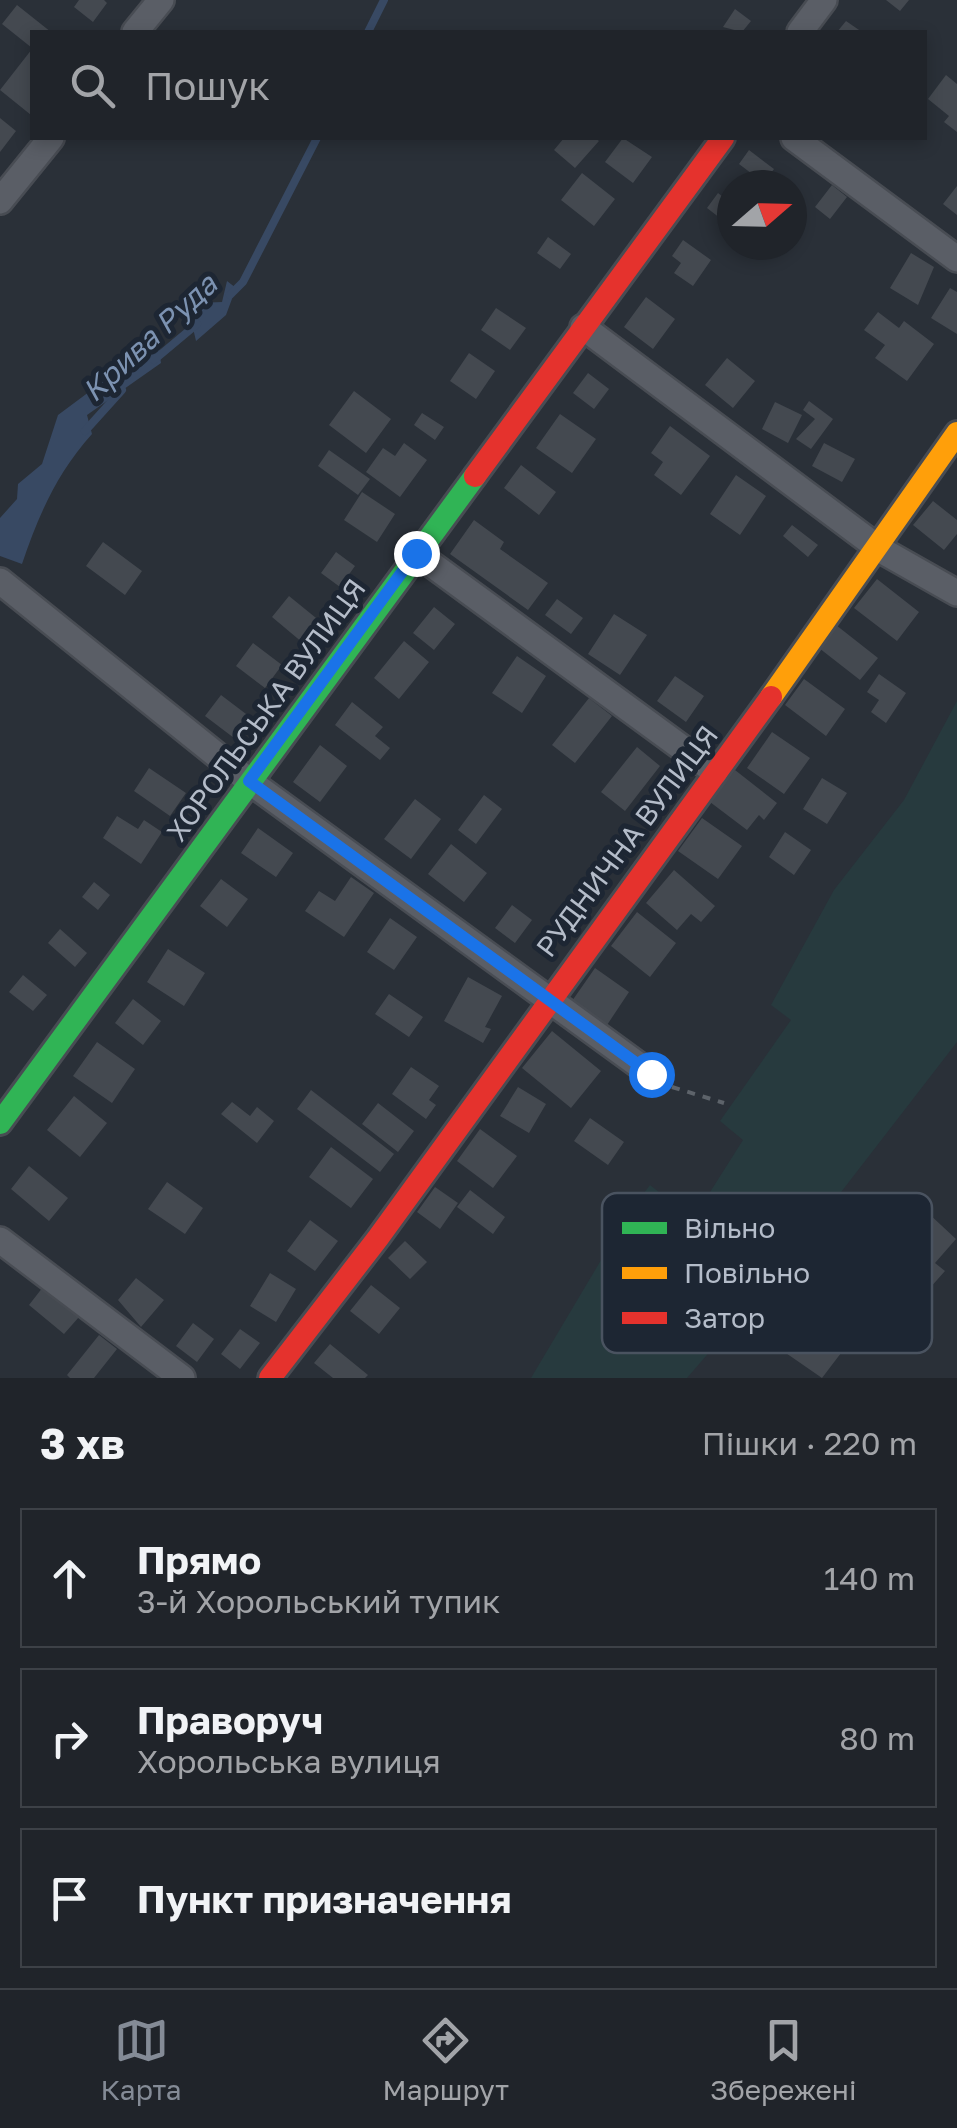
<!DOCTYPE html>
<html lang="uk">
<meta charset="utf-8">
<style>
body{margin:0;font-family:"Golos Text",sans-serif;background:#282c32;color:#f1f3f6}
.compass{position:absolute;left:717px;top:170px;width:90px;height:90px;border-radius:50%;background:#20242a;box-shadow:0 5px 15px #0003;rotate:70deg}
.stop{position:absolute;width:30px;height:30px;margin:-22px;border:8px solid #1a73e8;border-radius:50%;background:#fff}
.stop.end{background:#1a73e8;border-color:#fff;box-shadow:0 2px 10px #0008}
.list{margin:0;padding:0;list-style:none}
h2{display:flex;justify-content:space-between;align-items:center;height:130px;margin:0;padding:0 40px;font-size:42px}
h2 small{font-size:32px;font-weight:400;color:#a2a4a8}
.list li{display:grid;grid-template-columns:65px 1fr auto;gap:30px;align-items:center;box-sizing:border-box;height:140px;margin:0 20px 20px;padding:0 20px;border:2px solid #3d4147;border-radius:0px}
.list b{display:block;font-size:38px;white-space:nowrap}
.list p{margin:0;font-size:32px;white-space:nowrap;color:#a2a4a8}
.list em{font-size:32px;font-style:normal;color:#a2a4a8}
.icon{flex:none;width:55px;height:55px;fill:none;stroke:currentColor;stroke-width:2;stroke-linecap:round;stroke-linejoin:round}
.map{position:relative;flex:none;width:957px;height:1378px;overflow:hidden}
.search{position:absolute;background:#20242a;box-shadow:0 5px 15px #0003;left:30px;right:30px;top:30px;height:110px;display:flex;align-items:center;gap:25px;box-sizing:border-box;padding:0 35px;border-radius:0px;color:#a2a4a8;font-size:38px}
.sheet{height:610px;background:#20242a}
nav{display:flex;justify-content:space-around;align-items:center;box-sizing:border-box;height:140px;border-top:2px solid #3d4147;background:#20242a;font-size:28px;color:#a2a4a8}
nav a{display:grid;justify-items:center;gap:5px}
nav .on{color:#848b96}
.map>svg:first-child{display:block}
.green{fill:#273a3e}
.water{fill:#384963}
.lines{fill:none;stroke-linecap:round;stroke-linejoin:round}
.stream{stroke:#384963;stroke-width:8}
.building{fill:#444950}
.street-casing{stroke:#484c53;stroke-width:30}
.fast-casing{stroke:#484c53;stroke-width:28}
.slow-casing{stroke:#484c53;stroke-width:28}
.jam-casing{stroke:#484c53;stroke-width:28}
.path{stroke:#5d636a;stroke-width:4;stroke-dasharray:8 8;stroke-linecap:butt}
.street{stroke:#5a5e66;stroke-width:25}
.fast{stroke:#30b455;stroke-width:22}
.slow{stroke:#ff9f0a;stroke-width:22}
.jam{stroke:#e5322d;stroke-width:22}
.route{stroke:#1a73e8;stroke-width:12}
.labels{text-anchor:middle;stroke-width:10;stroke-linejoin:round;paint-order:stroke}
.street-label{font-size:28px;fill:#b4bcc9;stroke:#1d2633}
.water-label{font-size:30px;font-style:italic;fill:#7c92b1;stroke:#1d2633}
.key{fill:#1d2633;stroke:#4a5360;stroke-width:2.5}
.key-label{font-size:28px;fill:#b4bcc9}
</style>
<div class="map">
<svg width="957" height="1378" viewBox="0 0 957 1378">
<rect width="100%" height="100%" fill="#2a3038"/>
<path class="green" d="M957,701v341l-173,224 -97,112h-156l98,-165 21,-28 43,34 50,-79 -23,-19 71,-101 -20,-15 63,-115 70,-90z"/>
<path class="water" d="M227,281l9,7 -10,27 -30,26 -3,-13 5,-25 24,-1z
M159,348l2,15 -74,52 5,19c-35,39 -53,80 -70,130l-22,-8v-38l17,-19 1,-15 24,-20 16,-49 78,-58z"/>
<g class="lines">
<path class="stream" d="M368,32l16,-32
M230,295l13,-13 74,-144
M154,360l43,-36
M85,431l37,-41"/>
</g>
<path class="building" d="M79,0h25l3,3 -14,19 -19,-15z
M886,0h23l-9,11z
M17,5l34,27h-19v16l-30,-24z
M735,9l16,12 -9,11 -19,-5z
M846,21l16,11h-25z
M32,49v64l-1,2 -31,-25z
M946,75l11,9v48l-13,-10 5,-6 -21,-17z
M0,118l16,13 -16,21z
M564,138h31l4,3 -24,27 -21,-18z
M623,138l29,19 -19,26 -28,-21z
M749,150l25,19 -10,14 -25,-19z
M582,173l33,26 -21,27 -33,-26z
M832,185l15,12 -17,22 -15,-12z
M957,186v29l-14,-11z
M718,193l14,11 -3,21 -22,-17z
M548,237l23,17 -11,15 -23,-16z
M683,240l28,20 -18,26 -19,-13 7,-10 -9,-7z
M911,253l23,14 -16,38 -28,-17z
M950,288l7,4v42l-26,-16z
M646,297l29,22 -22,30 -29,-22z
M496,308l30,20 -16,22 -29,-20z
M878,312l21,16 5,-7 30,23 -27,37 -32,-23 10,-13 -21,-15z
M469,353l26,18 -19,28 -26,-18z
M727,358l28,23 -22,27 -28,-23z
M588,373l21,16 -15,20 -21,-16z
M354,391l37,28 -25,34 -37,-28z
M809,401l24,18 -22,30 -15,-10 19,-20 -12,-9z
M775,402l27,13 -14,28 -26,-14z
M422,413l22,14 -9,13 -21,-15z
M560,414l36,25 -24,34 -36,-25z
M670,426l40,30 -29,39 -27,-20 9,-13 -12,-9z
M404,443l23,17 -27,37 -34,-25 17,-24 12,8z
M824,443l31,16 -13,23 -30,-16z
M329,450l41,29 -12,16 -40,-29z
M521,465l35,27 -17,23 -35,-27z
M736,475l30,21 -26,39 -30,-21z
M362,492l33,22 -18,28 -33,-22z
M933,501l24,19v14l-13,16 -31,-25z
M474,520l30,22 -4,7 48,34 -20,27 -78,-56z
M792,525l26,20 -10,12 -25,-21z
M103,542l39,29 -17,24 -39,-29z
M336,552l19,14 -15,21 -19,-14z
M877,579l42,33 -22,29 -43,-33z
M289,596l32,26 -18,21 -31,-26z
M557,599l26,19 -12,16 -26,-19z
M434,607l21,17 -21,26 -21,-17z
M614,614l33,21 -27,40 -32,-21z
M836,625l42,33 -18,22 -41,-32z
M404,641l25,21 -30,37 -25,-21z
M253,643l29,22 -17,23 -29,-22z
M517,656l29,20 -24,37 -30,-20z
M879,674l27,19 -20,30 -15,-11 8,-12 -12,-8z
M675,676l29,20 -18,26 -29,-21z
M804,679l41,30 -19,27 -41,-31z
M221,695l29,22 -16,21 -29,-22z
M589,698l23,18 -37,47 -23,-18z
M352,702l31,25 -8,9 15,12 -10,12 -45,-35z
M772,732l38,26 -26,36 -37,-26z
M320,745l27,21 -27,36 -27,-20z
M637,747l23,19 -35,45 -24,-19z
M149,768l37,25 -16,23 -36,-25z
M735,770l42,33 -13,17 -5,-5 -12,15 -37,-28z
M822,778l25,15 -20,31 -24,-15z
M484,795l18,14 -26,35 -18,-14z
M415,799l26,20 -30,40 -27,-20z
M117,816l21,13 6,-9 18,12 -21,32 -38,-26z
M702,818l40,28 -24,33 -40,-28z
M258,828l35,25 -17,24 -35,-24z
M785,832l26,18 -17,25 -25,-18z
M451,844l36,29 -23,29 -36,-28z
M674,870l41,36 -14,16 -10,-8 -14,16 -31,-27z
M351,877l23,16 -30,44 -39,-26 14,-20 16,10z
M221,879l27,20 -21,28 -27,-21z
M94,882l16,13 -12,15 -16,-13z
M512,905l20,15 -17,23 -20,-15z
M637,912l39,31 -26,34 -39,-31z
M390,918l27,19 -23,33 -27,-18z
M60,929l27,24 -12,14 -27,-24z
M168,949l37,24 -21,33 -37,-24z
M595,968l34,24 -22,33 -35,-24z
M23,975l24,20 -14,16 -24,-19z
M468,977l34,19 -17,31 6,2 -8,14 -39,-22z
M389,994l34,23 -14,20 -34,-23z
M133,999l28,22 -18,24 -28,-22z
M552,1031l49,40 -30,37 -49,-40z
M97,1042l38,27 -23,34 -39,-27z
M411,1067l28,19 -10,14 7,5 -10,14 -34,-25z
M518,1087l28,17 -17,29 -29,-17z
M311,1090l83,64 -14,18 -83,-63z
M74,1096l33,27 -27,34 -33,-27z
M232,1102l18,14 7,-9 17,14 -17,22 -36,-29z
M378,1103l36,28 -16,21 -36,-28z
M590,1118l34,24 -16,23 -34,-24z
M480,1129l37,27 -24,32 -36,-27z
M331,1147l42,32 -22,29 -42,-31z
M29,1166l39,32 -19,23 -38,-32z
M167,1182l36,26 -18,26 -37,-25z
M435,1187l23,16 -18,26 -23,-17z
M470,1190l35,27 -12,17 -36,-27z
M927,1212l29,27 -21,24 10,8 -32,36 -8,-7 -10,12 -8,-7 -11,12 -24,-21z
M310,1220l28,21 -23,30 -28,-20z
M405,1241l22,21 -17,17 -22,-21z
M270,1273l26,16 -20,33 -26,-16z
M136,1278l28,22 -23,27 -23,-27z
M371,1285l29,23 -21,26 -29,-23z
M798,1286l59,46 -35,46 -62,-43z
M43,1287l36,30 -15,17 -35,-29z
M193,1323l21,16 -17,23 -21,-16z
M240,1329l20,14 -20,26 -19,-15z
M99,1335l18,14 -23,29h-24l-3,-3z
M330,1344l38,31 -3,3h-32l-19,-15z"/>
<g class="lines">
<g class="street-casing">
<path id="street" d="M135,32l26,-32
M800,32l24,-32
M794,138l163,121
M0,201l51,-63
M583,327l298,223 76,43
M416,553l299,219
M0,581l249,200 402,293
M0,1240l182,138"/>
</g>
<g class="fast-casing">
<path id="fast" d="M0,1123l475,-647"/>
</g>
<g class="slow-casing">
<path id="slow" d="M771,697l186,-264"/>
</g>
<g class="jam-casing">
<path id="jam" d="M475,476l248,-338
M270,1378l108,-140 393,-541"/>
</g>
<path class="path" d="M672,1087l52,16"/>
<use href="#street" class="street"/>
<use href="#fast" class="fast"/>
<use href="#slow" class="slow"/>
<use href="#jam" class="jam"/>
</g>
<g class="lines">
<path class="route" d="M416,553l-167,228 402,293"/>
</g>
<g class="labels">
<g class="street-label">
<text transform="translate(266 710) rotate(-54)" y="10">ХОРОЛЬСЬКА ВУЛИЦЯ</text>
<text transform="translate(627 841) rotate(-53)" y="10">РУДНИЧНА ВУЛИЦЯ</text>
</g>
<g class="water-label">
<text transform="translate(150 338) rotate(-43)" y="10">Крива Руда</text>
</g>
</g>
<rect x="602" y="1193" width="330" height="160" rx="15" class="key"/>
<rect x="622" y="1222" width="45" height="12" fill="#30b455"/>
<rect x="622" y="1267" width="45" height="12" fill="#ff9f0a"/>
<rect x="622" y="1312" width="45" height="12" fill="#e5322d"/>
<g class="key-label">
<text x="684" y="1238">Вільно</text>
<text x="684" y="1283">Повільно</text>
<text x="684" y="1328">Затор</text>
</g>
</svg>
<svg class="compass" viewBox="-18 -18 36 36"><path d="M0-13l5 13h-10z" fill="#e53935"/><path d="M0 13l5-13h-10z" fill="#a2a4a8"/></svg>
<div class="stop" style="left:651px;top:1074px"></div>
<div class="stop end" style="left:416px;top:553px"></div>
<div class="search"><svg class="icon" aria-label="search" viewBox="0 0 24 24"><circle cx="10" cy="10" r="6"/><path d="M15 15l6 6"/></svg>Пошук</div>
</div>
<section class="sheet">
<h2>3 хв<small>Пішки · 220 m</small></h2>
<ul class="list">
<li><svg class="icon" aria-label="ahead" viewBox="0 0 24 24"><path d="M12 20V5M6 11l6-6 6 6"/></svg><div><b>Прямо</b><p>3-й Хорольський тупик</p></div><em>140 m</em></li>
<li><svg class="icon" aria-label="right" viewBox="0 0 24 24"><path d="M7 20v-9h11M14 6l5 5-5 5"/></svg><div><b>Праворуч</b><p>Хорольська вулиця</p></div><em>80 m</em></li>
<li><svg class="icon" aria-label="arrive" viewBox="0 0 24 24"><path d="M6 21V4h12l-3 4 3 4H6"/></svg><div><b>Пункт призначення</b></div></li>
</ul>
</section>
<nav>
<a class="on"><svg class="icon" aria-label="map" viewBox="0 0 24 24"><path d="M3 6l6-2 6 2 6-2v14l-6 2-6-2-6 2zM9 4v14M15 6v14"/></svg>Карта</a>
<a><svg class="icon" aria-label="directions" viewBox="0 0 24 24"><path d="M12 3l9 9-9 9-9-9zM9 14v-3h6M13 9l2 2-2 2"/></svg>Маршрут</a>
<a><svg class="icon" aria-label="saved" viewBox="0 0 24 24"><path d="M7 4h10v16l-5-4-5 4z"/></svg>Збережені</a>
</nav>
